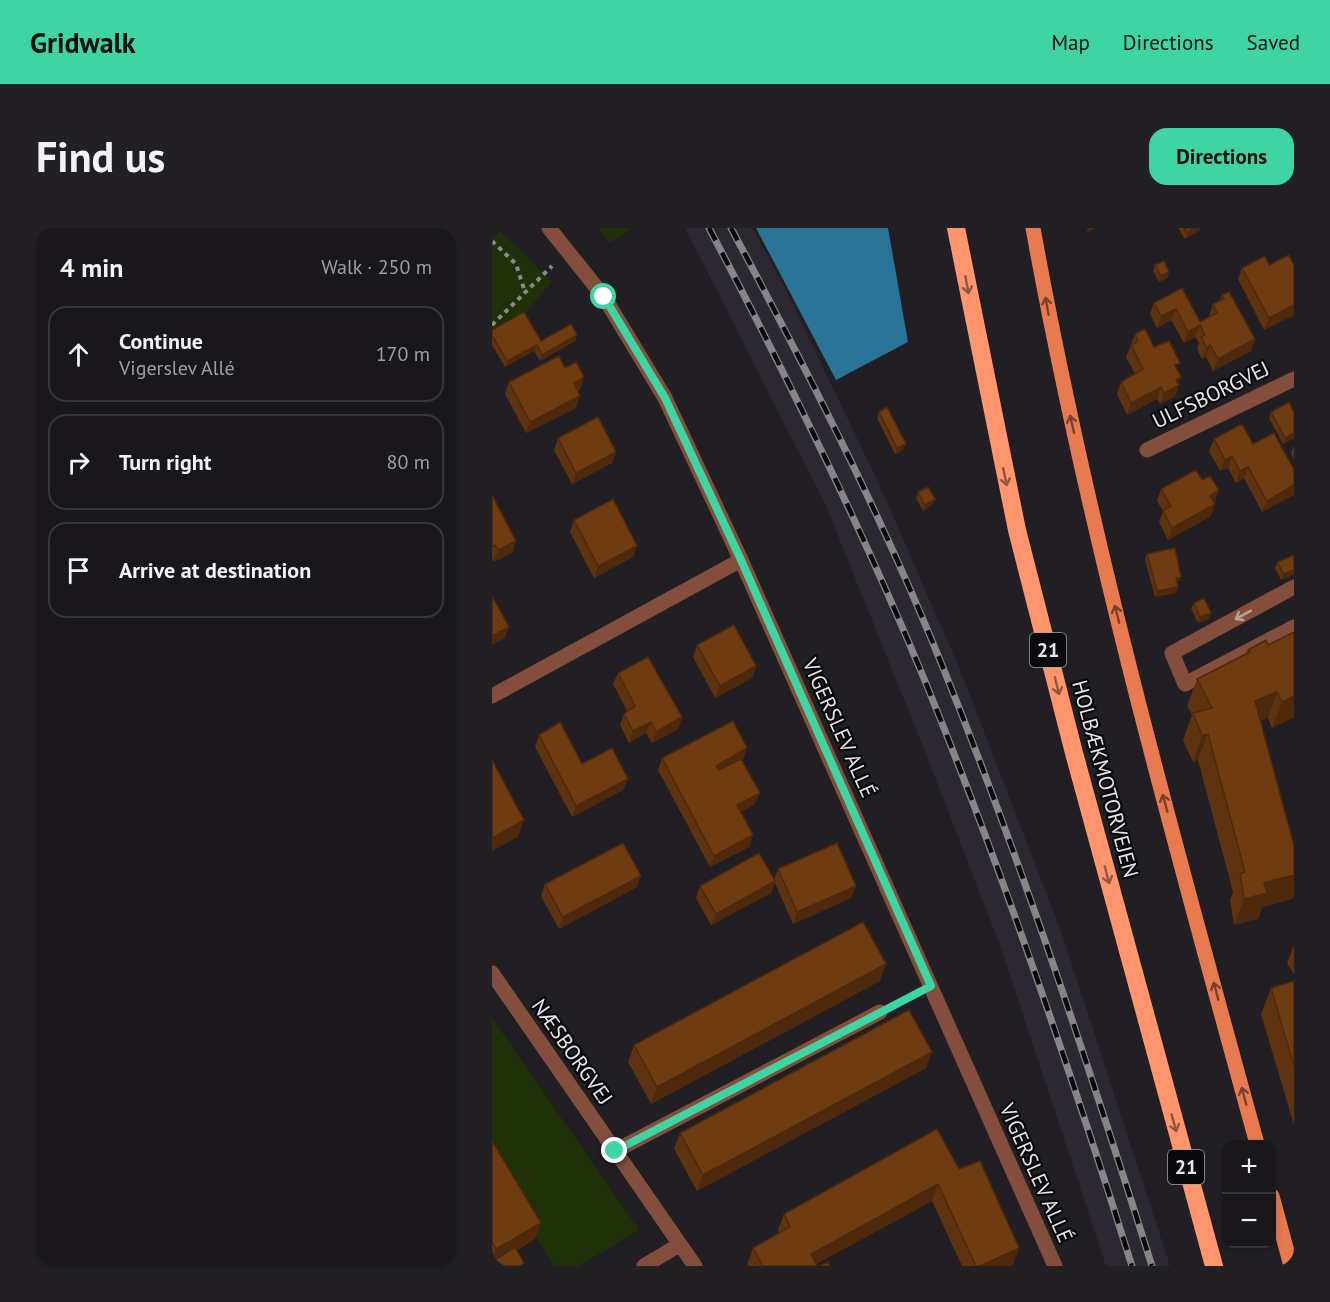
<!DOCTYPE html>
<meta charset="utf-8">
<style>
body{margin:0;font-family:"PT Sans",sans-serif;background:#222023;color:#f1f3f6}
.controls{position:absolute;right:18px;bottom:18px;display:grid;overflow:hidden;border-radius:12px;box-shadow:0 3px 9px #0003}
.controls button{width:54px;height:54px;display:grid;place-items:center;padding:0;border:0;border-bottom:2px solid #373639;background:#19171a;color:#f1f3f6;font:30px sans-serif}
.stop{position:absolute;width:18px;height:18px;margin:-14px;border:4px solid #3ed4a3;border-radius:50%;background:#fff}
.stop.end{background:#3ed4a3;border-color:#fff;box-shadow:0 2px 6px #0008}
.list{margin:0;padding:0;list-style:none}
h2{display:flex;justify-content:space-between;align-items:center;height:78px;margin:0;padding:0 24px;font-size:26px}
h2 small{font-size:20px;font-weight:400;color:#9f9fa2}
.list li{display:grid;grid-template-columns:39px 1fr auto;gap:18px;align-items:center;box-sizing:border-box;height:96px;margin:0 12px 12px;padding:0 12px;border:2px solid #373639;border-radius:18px}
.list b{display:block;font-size:22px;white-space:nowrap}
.list p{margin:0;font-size:20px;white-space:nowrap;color:#9f9fa2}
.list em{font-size:20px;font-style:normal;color:#9f9fa2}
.icon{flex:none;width:33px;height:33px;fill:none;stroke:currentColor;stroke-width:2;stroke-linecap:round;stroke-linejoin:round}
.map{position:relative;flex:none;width:802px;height:1038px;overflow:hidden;border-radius:18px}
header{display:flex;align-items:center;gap:36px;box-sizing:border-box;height:84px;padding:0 30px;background:#3ed4a3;color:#111}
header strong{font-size:28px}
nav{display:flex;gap:33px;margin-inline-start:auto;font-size:21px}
.intro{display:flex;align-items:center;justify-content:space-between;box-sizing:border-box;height:144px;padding:0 36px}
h1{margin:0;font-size:42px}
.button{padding:15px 27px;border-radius:18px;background:#3ed4a3;color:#111;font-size:21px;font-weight:700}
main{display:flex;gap:36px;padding:0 36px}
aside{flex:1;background:#19171a;border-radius:18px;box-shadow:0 3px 9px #0003}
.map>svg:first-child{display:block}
.built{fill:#2b2831}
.green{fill:#203109}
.water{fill:#297497}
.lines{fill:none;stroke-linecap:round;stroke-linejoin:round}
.path{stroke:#8a898c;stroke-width:4;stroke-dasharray:4.5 4.5;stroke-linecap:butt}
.service{stroke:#834e3b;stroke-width:15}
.minor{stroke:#834e3b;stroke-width:15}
.tertiary{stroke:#834e3b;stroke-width:15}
.primary{stroke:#e77a4f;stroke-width:15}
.motorway{stroke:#ff956d;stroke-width:18}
.rail-casing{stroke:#878588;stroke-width:7}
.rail{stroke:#0a090b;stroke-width:4.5;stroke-dasharray:14;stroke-linecap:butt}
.wall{fill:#5f330f}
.shaded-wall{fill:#4e290c}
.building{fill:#6f3b11;stroke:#4e290c;stroke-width:1.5}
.oneway{stroke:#915641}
.oneway2{stroke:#78422d}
.oneway3{stroke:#baa29a}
.route{stroke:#3ed4a3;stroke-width:8}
.labels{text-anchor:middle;stroke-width:4.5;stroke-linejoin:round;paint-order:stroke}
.shield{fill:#0a090b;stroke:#a5a4a6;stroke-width:1.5}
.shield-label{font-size:20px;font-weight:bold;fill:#e7e6e8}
.street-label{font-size:21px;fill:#e7e6e8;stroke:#0a090b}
</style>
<header>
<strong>Gridwalk</strong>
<nav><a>Map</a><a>Directions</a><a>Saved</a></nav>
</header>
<div class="intro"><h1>Find us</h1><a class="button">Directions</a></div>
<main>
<aside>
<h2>4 min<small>Walk · 250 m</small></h2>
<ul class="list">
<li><svg class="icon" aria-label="ahead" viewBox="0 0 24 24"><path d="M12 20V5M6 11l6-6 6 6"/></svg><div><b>Continue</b><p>Vigerslev Allé</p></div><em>170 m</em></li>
<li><svg class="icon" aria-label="right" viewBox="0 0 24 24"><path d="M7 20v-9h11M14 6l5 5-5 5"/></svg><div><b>Turn right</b></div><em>80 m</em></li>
<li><svg class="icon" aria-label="arrive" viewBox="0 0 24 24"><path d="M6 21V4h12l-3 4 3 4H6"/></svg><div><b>Arrive at destination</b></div></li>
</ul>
</aside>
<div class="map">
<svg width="802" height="1038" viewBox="0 0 802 1038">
<rect width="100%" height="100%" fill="#211f23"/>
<path class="built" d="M193,0h67l33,60 94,196 82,188 101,262 108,332h-64l-105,-318 -75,-194 -100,-248z"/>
<path class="green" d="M0,0h5l55,54 -60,69z
M106,0h34l-22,15z
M0,790l147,212 -60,36h-25l-62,-102z"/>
<path class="water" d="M264,0h132l20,114 -72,38z"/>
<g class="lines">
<path class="path" d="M0,13l24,23 9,28
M0,97l60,-59"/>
<path class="service" d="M802,359l-122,66 13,31 109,-57
M123,923l265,-139"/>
<path class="minor" d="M655,222l147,-71
M0,468l249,-136
M0,745l203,293
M152,1038l35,-21"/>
<path class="tertiary" d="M57,0l55,69 61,101 76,162 314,706"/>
<path class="primary" d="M541,0c56,310 141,613 224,916
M780,968l19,70"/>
<path class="motorway" d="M464,0l61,302 57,223 140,513"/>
<g class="rail-casing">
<path id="rail" d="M217,0c78,148 152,298 216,453 78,191 145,388 207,585
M239,0c78,146 154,294 215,447 78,194 143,392 206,591"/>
</g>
<use href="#rail" class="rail"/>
</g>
<path class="wall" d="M686,0h22v2l-15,9z
M663,37l14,7 -2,6 -8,4 -6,-11z
M777,37h25v50l-30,15 -26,-51 4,-11z
M690,60l18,34 9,-5v-1l4,-12 7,-4 2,-5 33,44 -4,12 -38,20 -7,-14 -4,2 -5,-10 2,-6 -4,-6 -11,6 -13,-23 -14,8 -7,-14 4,-11z
M0,102l49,11 36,-6 -2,6 -35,20 -6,-10 -29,16 -13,-22z
M643,106l19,13 24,23 1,14 -4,13 -15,7 -3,-5 -30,16 -10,-21 4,-12 14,-8 -9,-17z
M73,140l15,21 -3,1 -1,18 -50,25 -21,-39 4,-12z
M387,184l24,38 -8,4 -18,-36z
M779,184l23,1v25l-11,6 -14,-26z
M66,210l58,14 -4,11 -40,21 -18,-34z
M722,211l80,31 -32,42 -18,-34 -8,5 -8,-15 -8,3 -11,-20z
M802,218v13l-3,-5z
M669,261l54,13 -4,14 -43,24 -9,-18 4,-11 -6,-10z
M426,264l14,13 -9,6 -7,-13z
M0,267l24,46 -4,12 -18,9 -2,-3z
M82,292l63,26 -4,11 -39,21 -24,-46z
M655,326l31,28 -1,1 -1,10 -21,4 -10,-37z
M802,327l-13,25 -6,-12 3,-6z
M702,375l17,10 -2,6 -11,4 -7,-14z
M802,404v85l-22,11 -4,-10 -8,3 34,125v47l-2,6 -30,8 -4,12 -24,6 -4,-25 3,-8 -35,-132 -5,2 -10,-22 9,-25 -5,-9 10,-27 49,-25 2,-4 20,-5z
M205,417l59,21 -4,12 -37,20 -22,-41z
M126,445l64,44 -4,12 -26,14 -6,-10 -17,10 -9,-18 4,-11 3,-3 -14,-27z
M47,507l43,29 46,15 -5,11 -51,27 -37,-70z
M170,530l81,2h-1l13,44 -14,8 12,23 -4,12 -39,20 -52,-97z
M286,641l78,17 -5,12 -58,26 -18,-41 -4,10 -60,32 -15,-27 4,-12 74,-6z
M53,656l92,3 -78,42 -18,-33z
M802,717v29l-7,-11z
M388,753l-229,123 -23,-42 6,-17z
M802,753v144l-33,-111 10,-26z
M440,824l-6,16 -229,123 -23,-42 6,-16z
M445,901l76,136 -2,1h-49l-30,-65 -116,63 1,2h-69l-1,-2 6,-16 26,-15 -1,-3 6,-16z
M0,913l49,82 -6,16 -43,27z"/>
<path class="shaded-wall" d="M596,0h8l-10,5z
M703,0h5v2l-15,9 2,-6z
M677,44l-2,6 -8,4 2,-6z
M802,77v10l-30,15 5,-12z
M684,81l-5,11 -14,8 4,-12z
M708,97l-5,12 -11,6 4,-11z
M85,107l-2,6 -35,20 2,-6z
M763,111l-4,12 -38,20 5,-12z
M45,117l-3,6 -29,16 2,-6z
M718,117l-4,12 -4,2 5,-11z
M92,149l-4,12 -10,6 4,-12z
M689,149l-6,20 -15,7 4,-11 12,-13z
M669,159l-4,12 -30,16 4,-12z
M88,168l-4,12 -50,25 4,-11z
M802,205v5l-11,6 2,-6z
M414,216l-3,6 -8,4 2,-6z
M124,224l-4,11 -40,21 4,-11z
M740,228l-4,12 -8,3 5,-11z
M756,239l-4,11 -8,5 4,-12z
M802,257v10l-32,17 5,-11z
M727,262l-4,12 -9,5 4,-11z
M443,271l-3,6 -9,6 2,-6z
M723,276l-4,12 -43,24 4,-12z
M24,313l-4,12 -18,9 4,-12z
M145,318l-4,11 -39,21 4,-12z
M802,342v5l-13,5 2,-6z
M689,349l-3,5 -4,2 2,-6z
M686,359l-2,6 -21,4 2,-6z
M719,385l-2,6 -11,4 2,-6z
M17,399l-4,11 -13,7v-9z
M264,438l-4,12 -37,20 5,-12z
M785,464l-9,26 -23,10 10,-27z
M802,468v21l-22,11 10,-26z
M190,489l-4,12 -26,14 4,-11z
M159,494l-5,11 -17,10 4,-12z
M716,506l-10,26 -5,2 9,-27z
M255,520l-4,12 -32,17 5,-11z
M136,551l-5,11 -51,27 4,-11z
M268,565l-5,11 -23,13 5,-12z
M32,592l-6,17 -26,14v-13z
M261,607l-4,12 -39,20 4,-11z
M802,647v18l-2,6 -30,8 -4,12 -24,6 10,-26 20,-16z
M149,648l-4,11 -78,42 4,-12z
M283,653l-4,12 -60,32 5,-11z
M364,658l-5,12 -58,26 4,-12z
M394,736l-6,17 -229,123 6,-17z
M440,824l-6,16 -229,123 6,-16z
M446,956l-6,17 -119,65 -2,-12z
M49,995l-6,16 -43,26v-4l4,-12z
M527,1020l-6,17 -2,1h-31z"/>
<path class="building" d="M692,0h11l-8,5z
M797,27l5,10v40l-25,13 -27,-50 23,-12 4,9z
M672,33l5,11 -8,4 -6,-11z
M690,60l18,34 17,-9 -4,-9 11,-5 -2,-4 7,-3 26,47 -37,20 -8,-14 -3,3 -6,-11 4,-2 -5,-10 -12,7 -12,-23 -15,7 -7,-13z
M32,84l17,29 30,-17 6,11 -35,20 -5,-10 -30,16 -15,-26v-5z
M653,101l9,18 15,-6 11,22 -5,2 6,12 -5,3 3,5 -15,8 -3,-6 -30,16 -10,-21 22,-13 -12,-24 7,-4 -3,-7z
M67,128l6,12 11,-6 8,15 -10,6 6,13 -50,26 -21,-40z
M797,174l5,11v20l-9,5 -14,-26z
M395,179l19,37 -9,4 -18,-36z
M106,189l18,35 -40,21 -18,-35z
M750,196l11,20 21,-11 20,37v15l-27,16 -19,-34 -8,4 -8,-15 -7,4 -11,-21z
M704,242l6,10 8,-4 9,14 -9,6 5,8 -43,24 -9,-17 8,-5 -10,-17z
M436,259l7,12 -10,6 -7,-13z
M0,267l24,46 -18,9 -3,-5 -3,2z
M121,271l24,47 -39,20 -24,-46z
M683,320l6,29 -5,1 2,9 -21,4 -10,-37z
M802,327v15l-11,4 -5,-12z
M0,368l17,31 -17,9z
M712,370l7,15 -11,4 -6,-14z
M242,397l22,41 -36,20 -23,-41z
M802,404v64l-12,6 -5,-10 -22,9 39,145v29l-30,8 3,10 -23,6 -4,-25 5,-2 -37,-138 -6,1 -9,-22 19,-5 -15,-29 53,-27 -2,-2 18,-10 2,5z
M156,429l34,60 -26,15 -5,-10 -18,9 -9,-17 11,-8 -17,-33z
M241,493l14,27 -31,18 3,4 22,-11 19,34 -23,12 16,30 -39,21 -52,-98z
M68,494l22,42 30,-16 16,31 -52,27 -37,-71z
M0,532l32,60 -32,18z
M131,615l18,33 -78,41 -18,-33z
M345,615l19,43 -59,26 -19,-43z
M267,625l16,28 -59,33 -16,-28z
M371,694l23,42 -229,123 -23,-42z
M802,753v86l-23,-79z
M417,782l23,42 -229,123 -23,-42z
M445,901l22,40 21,-8 39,87 -39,18h-4l-38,-82 -127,70 6,12h-54l-10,-18 37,-21 -6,-13z
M0,913l49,82 -45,26 -4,-7z
M23,1019l9,16 -4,3h-28v-4z
M336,1034l2,4h-11z"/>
<defs><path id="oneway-shaft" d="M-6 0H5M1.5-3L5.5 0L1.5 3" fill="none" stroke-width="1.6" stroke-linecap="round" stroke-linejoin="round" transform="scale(1.5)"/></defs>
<g class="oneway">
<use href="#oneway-shaft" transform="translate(475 57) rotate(79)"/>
<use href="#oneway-shaft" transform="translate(513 249) rotate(78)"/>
<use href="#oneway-shaft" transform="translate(565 458) rotate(76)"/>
<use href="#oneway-shaft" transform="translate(615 647) rotate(75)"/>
<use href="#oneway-shaft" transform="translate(682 895) rotate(74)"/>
</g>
<g class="oneway2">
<use href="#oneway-shaft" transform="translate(555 78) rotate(-100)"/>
<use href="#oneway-shaft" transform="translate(580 196) rotate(-103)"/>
<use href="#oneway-shaft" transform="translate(625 386) rotate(-104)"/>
<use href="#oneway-shaft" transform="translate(673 575) rotate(-105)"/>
<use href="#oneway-shaft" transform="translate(724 763) rotate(-105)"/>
<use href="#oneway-shaft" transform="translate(752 868) rotate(-105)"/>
</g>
<use class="oneway3" href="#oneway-shaft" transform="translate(751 387) rotate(151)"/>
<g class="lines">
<path class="route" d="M112,69l61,101 76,162 190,426 -316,165"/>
</g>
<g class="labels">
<g class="shield">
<rect x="538" y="405" width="36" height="34" rx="4.5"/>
<rect x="676" y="922" width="36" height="34" rx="4.5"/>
</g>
<g class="shield-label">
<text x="556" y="429">21</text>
<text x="694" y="946">21</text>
</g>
<g class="street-label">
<text transform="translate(719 167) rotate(-26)" y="7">ULFSBORGVEJ</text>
<text transform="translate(347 500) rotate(66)" y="7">VIGERSLEV ALLÉ</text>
<text transform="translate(613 551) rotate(75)" y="7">HOLBÆKMOTORVEJEN</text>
<text transform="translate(80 824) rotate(55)" y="7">NÆSBORGVEJ</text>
<text transform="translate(544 945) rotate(66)" y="7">VIGERSLEV ALLÉ</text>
</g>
</g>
</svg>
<div class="controls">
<button>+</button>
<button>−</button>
</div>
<div class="stop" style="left:112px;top:69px"></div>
<div class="stop end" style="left:123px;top:923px"></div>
</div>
</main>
